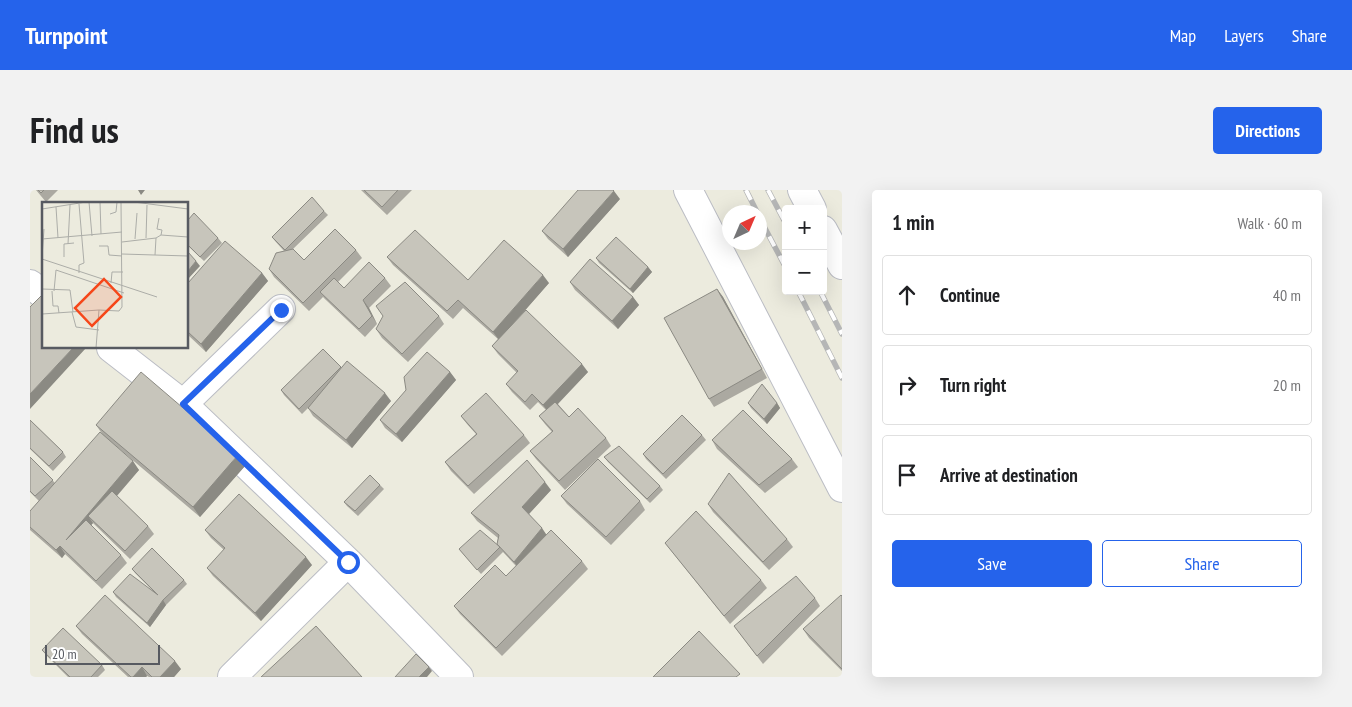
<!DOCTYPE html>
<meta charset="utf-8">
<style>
body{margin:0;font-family:"PT Sans Narrow",sans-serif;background:#f2f2f2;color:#202124}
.controls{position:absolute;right:15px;top:15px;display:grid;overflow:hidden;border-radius:5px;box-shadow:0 5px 20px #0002}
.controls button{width:45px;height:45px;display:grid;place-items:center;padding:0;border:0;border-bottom:1px solid #e0e0e0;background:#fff;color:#202124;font:25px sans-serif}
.compass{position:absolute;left:692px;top:15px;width:45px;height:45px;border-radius:50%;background:#fff;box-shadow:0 5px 20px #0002;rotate:44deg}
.scale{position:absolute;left:15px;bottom:12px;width:115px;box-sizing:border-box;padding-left:5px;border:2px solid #575a61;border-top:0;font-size:14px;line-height:18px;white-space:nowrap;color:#575a61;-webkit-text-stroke:4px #fff;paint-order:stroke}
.stop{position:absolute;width:15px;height:15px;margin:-11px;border:4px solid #2563eb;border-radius:50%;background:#fff}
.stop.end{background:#2563eb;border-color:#fff;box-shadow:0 1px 5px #0008}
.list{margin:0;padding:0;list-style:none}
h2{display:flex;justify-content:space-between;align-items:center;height:65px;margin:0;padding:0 20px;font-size:21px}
h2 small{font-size:16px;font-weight:400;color:#757577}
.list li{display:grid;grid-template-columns:32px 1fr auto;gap:15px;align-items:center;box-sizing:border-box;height:80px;margin:0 10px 10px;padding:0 10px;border:1px solid #e0e0e0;border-radius:5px}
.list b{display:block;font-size:19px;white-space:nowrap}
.list em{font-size:16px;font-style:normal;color:#757577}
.actions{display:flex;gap:10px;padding:15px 20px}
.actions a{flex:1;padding:11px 0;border:1px solid #2563eb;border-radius:5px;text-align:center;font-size:18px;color:#2563eb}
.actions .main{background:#2563eb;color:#fff}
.icon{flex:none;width:28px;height:28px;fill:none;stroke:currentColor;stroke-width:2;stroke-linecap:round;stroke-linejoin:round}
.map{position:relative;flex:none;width:812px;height:487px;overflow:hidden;border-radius:5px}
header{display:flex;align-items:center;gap:30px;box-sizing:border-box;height:70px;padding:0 25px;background:#2563eb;color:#fff}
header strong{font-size:24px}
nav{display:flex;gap:28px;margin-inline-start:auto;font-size:18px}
.intro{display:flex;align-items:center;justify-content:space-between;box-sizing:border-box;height:120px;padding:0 30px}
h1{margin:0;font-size:35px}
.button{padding:12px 22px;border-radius:5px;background:#2563eb;color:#fff;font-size:18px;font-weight:700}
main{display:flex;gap:30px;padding:0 30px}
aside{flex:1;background:#fff;border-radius:5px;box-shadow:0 5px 20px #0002}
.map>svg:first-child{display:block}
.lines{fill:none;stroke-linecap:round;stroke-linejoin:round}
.minor-casing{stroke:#bbbdc4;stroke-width:30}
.minor{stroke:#fff;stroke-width:28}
.rail-casing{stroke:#b5b6b6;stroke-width:5.5}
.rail{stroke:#fff;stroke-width:4;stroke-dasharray:11;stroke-linecap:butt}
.wall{fill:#aba9a1}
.shaded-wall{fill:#8b8a83}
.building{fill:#c7c5bb;stroke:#8b8a83}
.route{stroke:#2563eb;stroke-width:6}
.inset-road{fill:none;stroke:#acada8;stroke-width:1}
.view{fill:#f6471a;fill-opacity:0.15;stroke:#f6471a;stroke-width:2.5}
.inset-edge{fill:none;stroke:#575a61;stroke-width:2.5}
</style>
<header>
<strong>Turnpoint</strong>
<nav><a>Map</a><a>Layers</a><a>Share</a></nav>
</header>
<div class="intro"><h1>Find us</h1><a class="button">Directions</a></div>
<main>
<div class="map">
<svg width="812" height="487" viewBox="0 0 812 487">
<rect width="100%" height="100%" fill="#ecebde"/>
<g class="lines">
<g class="minor-casing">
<path id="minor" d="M658,0l154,298
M772,0l10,19
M793,40l19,35
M0,94l14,11
M81,158l72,56 165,158
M153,214l98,-95
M202,487l116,-115 111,115"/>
</g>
<use href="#minor" class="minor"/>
<g class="rail-casing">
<path id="rail" d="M716,0l11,22
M738,0l18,34
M729,27l27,51
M768,101l44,87
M790,101l22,43"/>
</g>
<use href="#rail" class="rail"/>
</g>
<path class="wall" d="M6,0h22l-12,12z
M331,0h51l-25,25z
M590,9l-52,58 -20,-18 -6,-8z
M294,21l4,4 -35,34 11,11 52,-10 6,8 -24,24 6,6 41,-10 6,8 -22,22 8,16 -12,13 -39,-37 -3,-3 -14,14 -35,-34 -5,-8 15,-18 -9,-10 -3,-4z
M158,30l30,18 4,5 -18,18 -16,-15z
M357,67l81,23 81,3 -36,41 75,48 -30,32 11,13 37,21 5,8 -46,44 -29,-31 -6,-8 22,-19 -7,-8 -6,-8 7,-6 -8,-8 -8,8 -18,-18 -6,-8 11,-11 -19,-19 -6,-8 6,-7 -35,-31 -10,11 -60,-54z
M566,68l52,9 4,5 -19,21 -34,-30z
M232,83l6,8 -62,71 -18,-17v-52z
M540,92l63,15 6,8 -21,24 -43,-39z
M687,99l6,8 44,81 -53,29 -5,-8z
M409,126l5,8 -36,38 -26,-24 -6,-9z
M311,178l50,33 -39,47 -39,-32 -5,-8 -6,6 -18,-19 -3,-5z
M420,182l6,8 -54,62 -17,-14 -5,-8z
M718,213h29l3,5 -13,16 -16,-16z
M431,226l63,19 6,8 -56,51 -23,-23 -6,-9 31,-28 -9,-10z
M0,230l33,32 3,5 -13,14 -23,-22z
M66,235l149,41 -45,51 -90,-76 29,29 -22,26 31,30 6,8 -24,25 -37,-36 -2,2 30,30 6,8 -25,26 -37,-35 -3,4 -32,-28v-19l13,-14 -4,4 -9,-9v-35l25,26 48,-48z
M672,245l4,5 -40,39 -20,-20 -3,-5z
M682,250l80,19 6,8 -33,26 -48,-44z
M574,267l56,29 3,4 -13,13 -42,-41z
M350,295l4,4 -26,27 -11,-10 -3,-4z
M521,300l-22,24 17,21 36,26 6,8 -86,87 -42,-42 -6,-8 52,-30 10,-10 -13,-14 -22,22 -22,-25 41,-2 -3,-3 1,-6 -21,-17 -6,-8z
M531,306l79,5 5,9 -34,35 -44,-41z
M678,314l79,35 6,8 -24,23 -56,-58z
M175,340l107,35 -51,56 -48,-45 -6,-8 17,-18 -13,-12z
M635,353l96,37 6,8 -37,36z
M102,379l52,11 3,4 -21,21 -16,22 -34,-30 -3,-5 39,-2 -17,-17z
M812,406v75l-33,-33 -6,-9z
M785,408l5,8 -57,58 -29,-38z
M46,436l105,43 -7,8h-25l-2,-1 -1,1h-18l-46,-43z
M12,460l60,15 3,5 -7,7h-30l-22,-22z"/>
<path class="shaded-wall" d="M108,0h7l-4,5z
M584,1l6,8 -52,58 -5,-8z
M166,71l4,5 -12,13v-8z
M618,77l4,5 -19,21 -3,-4z
M232,83l6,8 -62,71 -5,-8z
M513,85l6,8 -50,57 -6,-8z
M687,99l6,8 44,81 -5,-9z
M603,107l6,8 -21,24 -6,-8z
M333,110l6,8 8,16 -5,-8z
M43,158h13l-56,61v-15z
M552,174l6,8 -39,41 -6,-8z
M420,182l6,8 -54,62 -6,-8z
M355,203l6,8 -39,47 -6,-8z
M747,213l3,5 -13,16 -3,-5z
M208,265l7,11 -45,51 -7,-10z
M103,271l6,9 -45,52 -6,-6 5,7 -21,25 -6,-8z
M515,292l6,8 -23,25 -6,-8z
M512,338l6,9 -28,33 -6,-8z
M30,356l5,8 -3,4 -6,-8z
M276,367l6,8 -51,56 -6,-8z
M133,410l3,5 -16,22 -3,-4z
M145,471l6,8 -7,8h-14z
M112,477l5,9 -1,1h-13z
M399,477l3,4 -5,6h-8z"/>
<path class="building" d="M8,0h6l-3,3z
M334,0h34l-16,17z
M548,0h35l1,1 -51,58 -21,-18z
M282,7l12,14 -39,39 -13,-13z
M164,23l24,25 -18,19 -12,-12v-25z
M305,39l21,21 -53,53 -34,-34 7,-16 17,-4 11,11z
M385,40l53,50 36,-40 39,35 -50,57 -35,-32 -11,11 -60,-54z
M586,47l32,30 -18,22 -34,-31z
M195,51l37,32 -61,71 -13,-12v-49z
M158,62l8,9 -8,10z
M560,69l43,38 -21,24 -42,-39z
M339,72l16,16 -22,22 9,16 -13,13 -39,-37 14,-14 10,10z
M375,92l34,34 -37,38 -26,-25 7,-13 -7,-10z
M687,99l45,80 -53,30 -45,-81z
M14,103v55h29l-43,46v-87z
M496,120l56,54 -39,41 -11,-11 -7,8 -19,-18 12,-13 -26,-25z
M293,159l18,18 -42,42 -18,-19z
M397,162l23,20 -54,62 -16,-14 26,-30 -2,-13z
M317,171l38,32 -39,47 -38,-32z
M111,182l97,83 -45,52 -97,-82z
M732,194l15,19 -13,16 -16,-16z
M456,203l38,42 -56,51 -23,-24 32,-28 -16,-18z
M525,212l14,15 9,-9 28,30 -47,43 -29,-30 23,-20 -14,-15z
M713,220l49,49 -33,26 -47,-45z
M652,225l20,20 -39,39 -20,-20z
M0,230l33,32 -14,14 -19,-18z
M70,242l33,29 -67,79 20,-20 35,35 -25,26 -36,-35 -4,4 -26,-23v-16z
M589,256l41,40 -13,13 -43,-42z
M0,267l23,23 -18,16 -5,-5z
M568,269l42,42 -34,36 -45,-41z
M497,270l18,22 -23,25 20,21 -28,34 -17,-18 2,-9 -28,-22z
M699,283l58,66 -24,23 -55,-58z
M340,285l10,10 -25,26 -11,-9z
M82,301l36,35 -23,25 -37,-35z
M209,304l67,63 -51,56 -48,-45 18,-20 -20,-18z
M666,321l65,69 -37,36 -59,-73z
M450,340l20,17 -23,23 -18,-21z
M521,340l31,31 -86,87 -42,-42 41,-41 11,11z
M122,358l32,32 -21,20 -16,23 -34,-31 17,-18 28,21 -26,-26z
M766,386l19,22 -58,58 -23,-30z
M75,405l70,66 -15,16h-8l-10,-10 -9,10h-2l-55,-51z
M811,405l1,1v73l-39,-40z
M286,436l46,51h-101z
M33,438l39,37 -11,12h-21l-28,-27z
M669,441l41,43 -4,3h-83z
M386,464l13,13 -10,10h-24z"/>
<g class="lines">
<path class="route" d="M251,120l-98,94 165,158"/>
</g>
<g transform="translate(12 12)">
<rect width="146" height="146" fill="#ecebde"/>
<path class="inset-road" d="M47,0l3,34M58,0l1,32M92,0l54,7M37,2l5,59 -5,2v8M14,5l2,31M0,7l44,-7M68,12l6,-2 1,-10M117,16l-2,11 5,1 -1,5M104,36l1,-33M0,37l80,-7M93,37l2,-26M80,40l34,-4 5,-3 27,2M26,42l2,-39M57,44h9l1,9 13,1M80,52l66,2M113,53l1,-17M0,55l2,-28M22,55v-13l10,-1M0,57l115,38M69,81l1,-11h11M0,87l28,1 3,22M10,89l1,15h5l1,7M12,89l2,-21 68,23M30,110l4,15 23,3M0,112l57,-4M54,146l3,-38 20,1 3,-4 -1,-105"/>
<path class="view" d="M62,77l17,18 -29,29 -17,-18z"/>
<rect width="146" height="146" class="inset-edge"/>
</g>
</svg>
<div class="controls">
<button>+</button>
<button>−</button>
</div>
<svg class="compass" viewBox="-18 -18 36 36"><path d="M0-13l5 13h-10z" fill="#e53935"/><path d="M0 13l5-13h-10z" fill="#757577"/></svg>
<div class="scale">20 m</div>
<div class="stop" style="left:318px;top:372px"></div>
<div class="stop end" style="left:251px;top:120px"></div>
</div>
<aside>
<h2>1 min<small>Walk · 60 m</small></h2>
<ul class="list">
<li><svg class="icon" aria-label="ahead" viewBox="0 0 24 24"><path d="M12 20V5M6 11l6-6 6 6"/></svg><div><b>Continue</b></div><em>40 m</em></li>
<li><svg class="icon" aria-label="right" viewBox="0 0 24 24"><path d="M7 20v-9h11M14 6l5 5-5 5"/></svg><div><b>Turn right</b></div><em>20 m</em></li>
<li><svg class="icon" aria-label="arrive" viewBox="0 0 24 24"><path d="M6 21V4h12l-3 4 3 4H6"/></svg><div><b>Arrive at destination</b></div></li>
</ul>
<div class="actions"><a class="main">Save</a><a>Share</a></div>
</aside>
</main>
